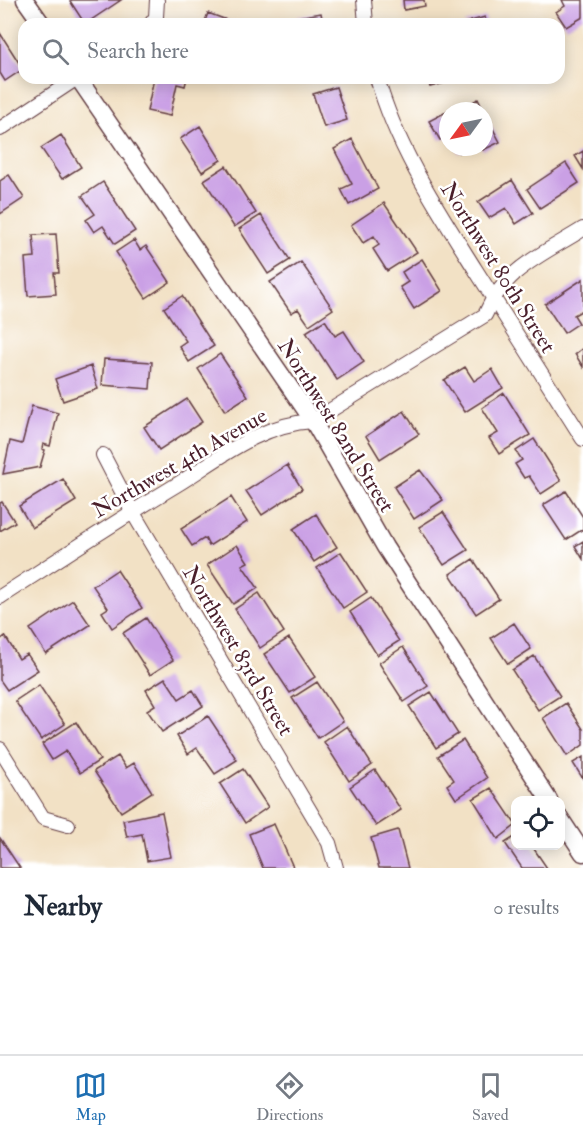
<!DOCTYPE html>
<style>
body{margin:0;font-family:"IM FELL Double Pica",serif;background:#f6f6f7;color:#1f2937}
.controls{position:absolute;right:18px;bottom:18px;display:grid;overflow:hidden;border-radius:12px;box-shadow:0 3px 15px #0003}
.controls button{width:54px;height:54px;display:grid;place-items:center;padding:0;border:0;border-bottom:2px solid #e0e1e3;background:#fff;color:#1f2937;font:30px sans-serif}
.compass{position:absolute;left:439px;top:102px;width:54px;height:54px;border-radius:50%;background:#fff;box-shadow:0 3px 15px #0003;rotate:237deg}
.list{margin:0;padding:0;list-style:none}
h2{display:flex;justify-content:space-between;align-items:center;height:78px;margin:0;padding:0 24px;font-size:26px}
h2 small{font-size:20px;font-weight:400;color:#747a83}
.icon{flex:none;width:33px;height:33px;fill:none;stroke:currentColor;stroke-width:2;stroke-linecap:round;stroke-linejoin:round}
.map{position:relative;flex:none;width:583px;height:868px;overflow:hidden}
.search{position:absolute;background:#fff;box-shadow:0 3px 15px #0003;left:18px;right:18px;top:18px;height:66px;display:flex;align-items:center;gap:15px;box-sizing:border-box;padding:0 21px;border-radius:18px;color:#747a83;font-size:22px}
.sheet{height:186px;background:#fff}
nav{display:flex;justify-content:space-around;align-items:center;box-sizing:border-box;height:84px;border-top:2px solid #e0e1e3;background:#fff;font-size:16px;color:#747a83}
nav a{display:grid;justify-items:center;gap:3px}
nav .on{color:#1f6fb2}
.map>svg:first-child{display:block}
.building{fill:#caa0e5}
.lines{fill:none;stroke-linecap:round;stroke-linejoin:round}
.minor-casing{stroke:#633c42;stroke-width:16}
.tertiary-casing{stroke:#633c42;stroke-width:19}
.minor{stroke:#fff;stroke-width:14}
.tertiary{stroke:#fff;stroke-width:16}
.labels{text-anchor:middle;stroke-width:5;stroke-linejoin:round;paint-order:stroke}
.street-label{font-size:22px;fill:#4a1f2b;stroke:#fff}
</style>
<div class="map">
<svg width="583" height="868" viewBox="0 0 583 868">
<rect width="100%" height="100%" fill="#fff"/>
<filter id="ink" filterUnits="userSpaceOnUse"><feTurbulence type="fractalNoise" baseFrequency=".0167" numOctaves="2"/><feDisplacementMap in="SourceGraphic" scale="12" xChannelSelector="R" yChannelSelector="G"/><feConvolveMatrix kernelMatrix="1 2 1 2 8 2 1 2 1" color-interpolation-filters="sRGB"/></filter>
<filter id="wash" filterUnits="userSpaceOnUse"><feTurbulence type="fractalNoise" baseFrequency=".008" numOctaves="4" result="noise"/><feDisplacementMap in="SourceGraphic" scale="24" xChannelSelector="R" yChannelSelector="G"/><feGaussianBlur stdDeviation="1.35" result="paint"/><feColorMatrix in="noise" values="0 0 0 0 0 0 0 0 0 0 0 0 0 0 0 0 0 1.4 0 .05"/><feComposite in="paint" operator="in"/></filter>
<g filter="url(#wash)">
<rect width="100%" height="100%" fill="#f2e1c5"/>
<g id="blocks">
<path class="building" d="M72,0h49l-36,24 -15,-23z
M403,0h21l1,6 -21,4z
M562,0h21v17l-17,10 -10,-15 9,-6z
M208,13l24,9 -1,2h-27z
M321,13l2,11h-25l-1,-7z
M485,17l2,7h-23v-1z
M0,33l23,36 -18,12 -5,-8z
M154,78h33l-2,8 -8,-2 -7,32 -23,-5z
M427,78h32v1l-29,8z
M336,87l11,33 -23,7 -11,-33z
M478,99l6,12h-21l-2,-3z
M448,111v25l-8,4 -11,-19z
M484,112l16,30 -17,8 -2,-3h3z
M200,126l21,34 -19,12 -22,-33z
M61,135l20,32 -19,12 -21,-31z
M352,139l26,50 -29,16 -8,-16 11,-5 -18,-35z
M456,147h14l-11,6z
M583,151v18l-8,-13z
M566,163l13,20 -39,25 -13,-19z
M226,166l30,47 -22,14 -30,-47z
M9,175l15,23 -24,16v-33z
M512,180l21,33 -17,11 -10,-16 -17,10 -11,-16z
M103,182l32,49 -20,13 -12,-18 -9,6 -8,-12 9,-6 -13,-18z
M384,203l33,49 -30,19 -14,-22 6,-4 -5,-9 -11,7 -12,-18z
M261,215l29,45 -22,14 -29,-45z
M56,234l3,39h-5l2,21 -28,2 -3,-38 10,-1 -2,-22z
M134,240l6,10 6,-4 24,36 -24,16 -30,-46z
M422,259l20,32 -28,18 -14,-22 8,-5 -6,-10z
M301,262l32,47 -24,16 -11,-16 -7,4 -21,-31z
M583,279v31l-9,5 5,8 -15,10 -19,-29z
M182,296l32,50 -25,16 -10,-16 7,-5 -22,-33z
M325,320l10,16 9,-5 20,31 -27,18 -31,-48z
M583,348v19l-8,-13z
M220,354l28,42 -23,15 -27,-42z
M104,359l48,3 -2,27 -48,-4z
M91,366l7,23 -35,12 -8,-22z
M465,367l9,14 18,-12 11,19 -38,24 -21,-32z
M504,393l26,42 -31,19 -10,-16 9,-5 -16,-25z
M187,399l15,23 -43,28 -15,-23z
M32,406l26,7 -8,33 -7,-2 -1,5 3,1 -5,17 -37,7 7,-33 12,3z
M404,411l15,23 -39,25 -14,-23z
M534,439l27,42 -20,13 -12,-18 -5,2 -9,-14 7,-4 -6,-9z
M287,465l15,24 -40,26 -16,-24z
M420,470l23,30 -29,19 -20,-32z
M63,479l13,22 -44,27 -13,-22z
M566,491l17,26v12l-17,11 -23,-35z
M231,497l16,25 -38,24 -4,-8 -13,8 -11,-17z
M2,502l13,20 -15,9v-28z
M443,512l25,38 -24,15 -25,-38z
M316,514l21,33 -23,15 -21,-33z
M583,541v18l-8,-13z
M237,545l11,17 -6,3 16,23 -25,16 -26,-39z
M341,552l26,40 -24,16 -26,-40z
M473,559l26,40 -23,15 -26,-40z
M117,570l25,38 -30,20 -10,-16 6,-4 -15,-22z
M259,593l25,39 -24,16 -25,-39z
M371,598l28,43 -22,14 -27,-43z
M73,600l17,25 -44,29 -16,-25z
M146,618l27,42 -23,15 -27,-42z
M514,623l17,26 -23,15 -17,-26z
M5,636l14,23 8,-5 11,16 -31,20 -7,-10v-40z
M289,638l26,39 -25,16 -26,-39z
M403,647l25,39 -24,16 -25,-39z
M534,656l26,40 -22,14 -26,-40z
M165,678l14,21 14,-9 10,16 -41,26 -15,-22 8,-5 -9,-15z
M317,682l26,39 -25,17 -26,-40z
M39,685l26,39 -24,16 -26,-39z
M431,692l27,42 -22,14 -27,-42z
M566,703l17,26v16l-16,11 -24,-38z
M208,716l29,44 -22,14 -18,-26 -9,6 -11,-18z
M76,722l24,38 -20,13 -14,-22 -14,9 -10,-16z
M347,726l25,39 -23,16 -25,-39z
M463,740l24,38 -31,21 -9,-14 7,-5 -16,-24z
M118,756l8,12 8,-5 18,29 -31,20 -27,-41z
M583,757v22l-10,-16z
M243,769l25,38 -23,16 -25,-39z
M375,770l26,40 -25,16 -26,-39z
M491,788l25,37 -18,14 -25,-40z
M162,812l9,45 -24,4 -5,-27 -15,3 -4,-17z
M274,824l19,43 -3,1h-27l-14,-34z
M398,830l10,38h-29l-8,-30z
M516,836v10h16l15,22h-25l-17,-25z
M0,838l20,30h-20z"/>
</g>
</g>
<g filter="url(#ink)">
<use href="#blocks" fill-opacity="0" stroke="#633c42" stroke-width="1.5"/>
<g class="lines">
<g class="minor-casing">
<path id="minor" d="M364,0l2,24
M151,24l5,-7 1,-17
M377,78c20,70 59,129 98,191 36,56 72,113 108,170
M0,129l77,-51
M103,455l29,56 197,332 7,25
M0,597c59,-38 118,-77 178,-113 43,-27 83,-60 135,-63l172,-106c20,-47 57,-60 98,-86
M0,749l43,69 25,7"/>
</g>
<g class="tertiary-casing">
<path id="tertiary" d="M25,0l17,24
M78,78l235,343 72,126 164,253
M560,818l23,35"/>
</g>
<use href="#minor" class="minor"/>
<use href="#tertiary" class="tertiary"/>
</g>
</g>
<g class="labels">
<g class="street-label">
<text transform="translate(499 267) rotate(58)" y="8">Northwest 80th Street</text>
<text transform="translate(337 425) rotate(58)" y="8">Northwest 82nd Street</text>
<text transform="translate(179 462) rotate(-30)" y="8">Northwest 4th Avenue</text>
<text transform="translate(239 650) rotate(59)" y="8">Northwest 83rd Street</text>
</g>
</g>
</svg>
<div class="controls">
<button><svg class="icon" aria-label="locate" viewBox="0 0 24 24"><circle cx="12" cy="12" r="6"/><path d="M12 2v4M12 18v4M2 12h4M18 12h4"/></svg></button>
</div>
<svg class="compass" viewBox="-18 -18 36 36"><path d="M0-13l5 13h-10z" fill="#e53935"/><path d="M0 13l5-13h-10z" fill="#747a83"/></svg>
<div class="search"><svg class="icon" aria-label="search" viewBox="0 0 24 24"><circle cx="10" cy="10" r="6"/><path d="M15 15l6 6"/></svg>Search here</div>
</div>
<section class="sheet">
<h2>Nearby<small>0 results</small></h2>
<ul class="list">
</ul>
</section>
<nav>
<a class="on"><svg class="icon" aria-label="map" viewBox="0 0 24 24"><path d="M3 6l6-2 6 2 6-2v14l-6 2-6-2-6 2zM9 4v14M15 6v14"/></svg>Map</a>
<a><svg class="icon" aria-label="directions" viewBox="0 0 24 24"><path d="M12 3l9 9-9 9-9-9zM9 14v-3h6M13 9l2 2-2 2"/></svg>Directions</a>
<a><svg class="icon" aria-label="saved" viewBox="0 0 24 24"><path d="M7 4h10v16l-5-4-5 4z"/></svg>Saved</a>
</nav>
